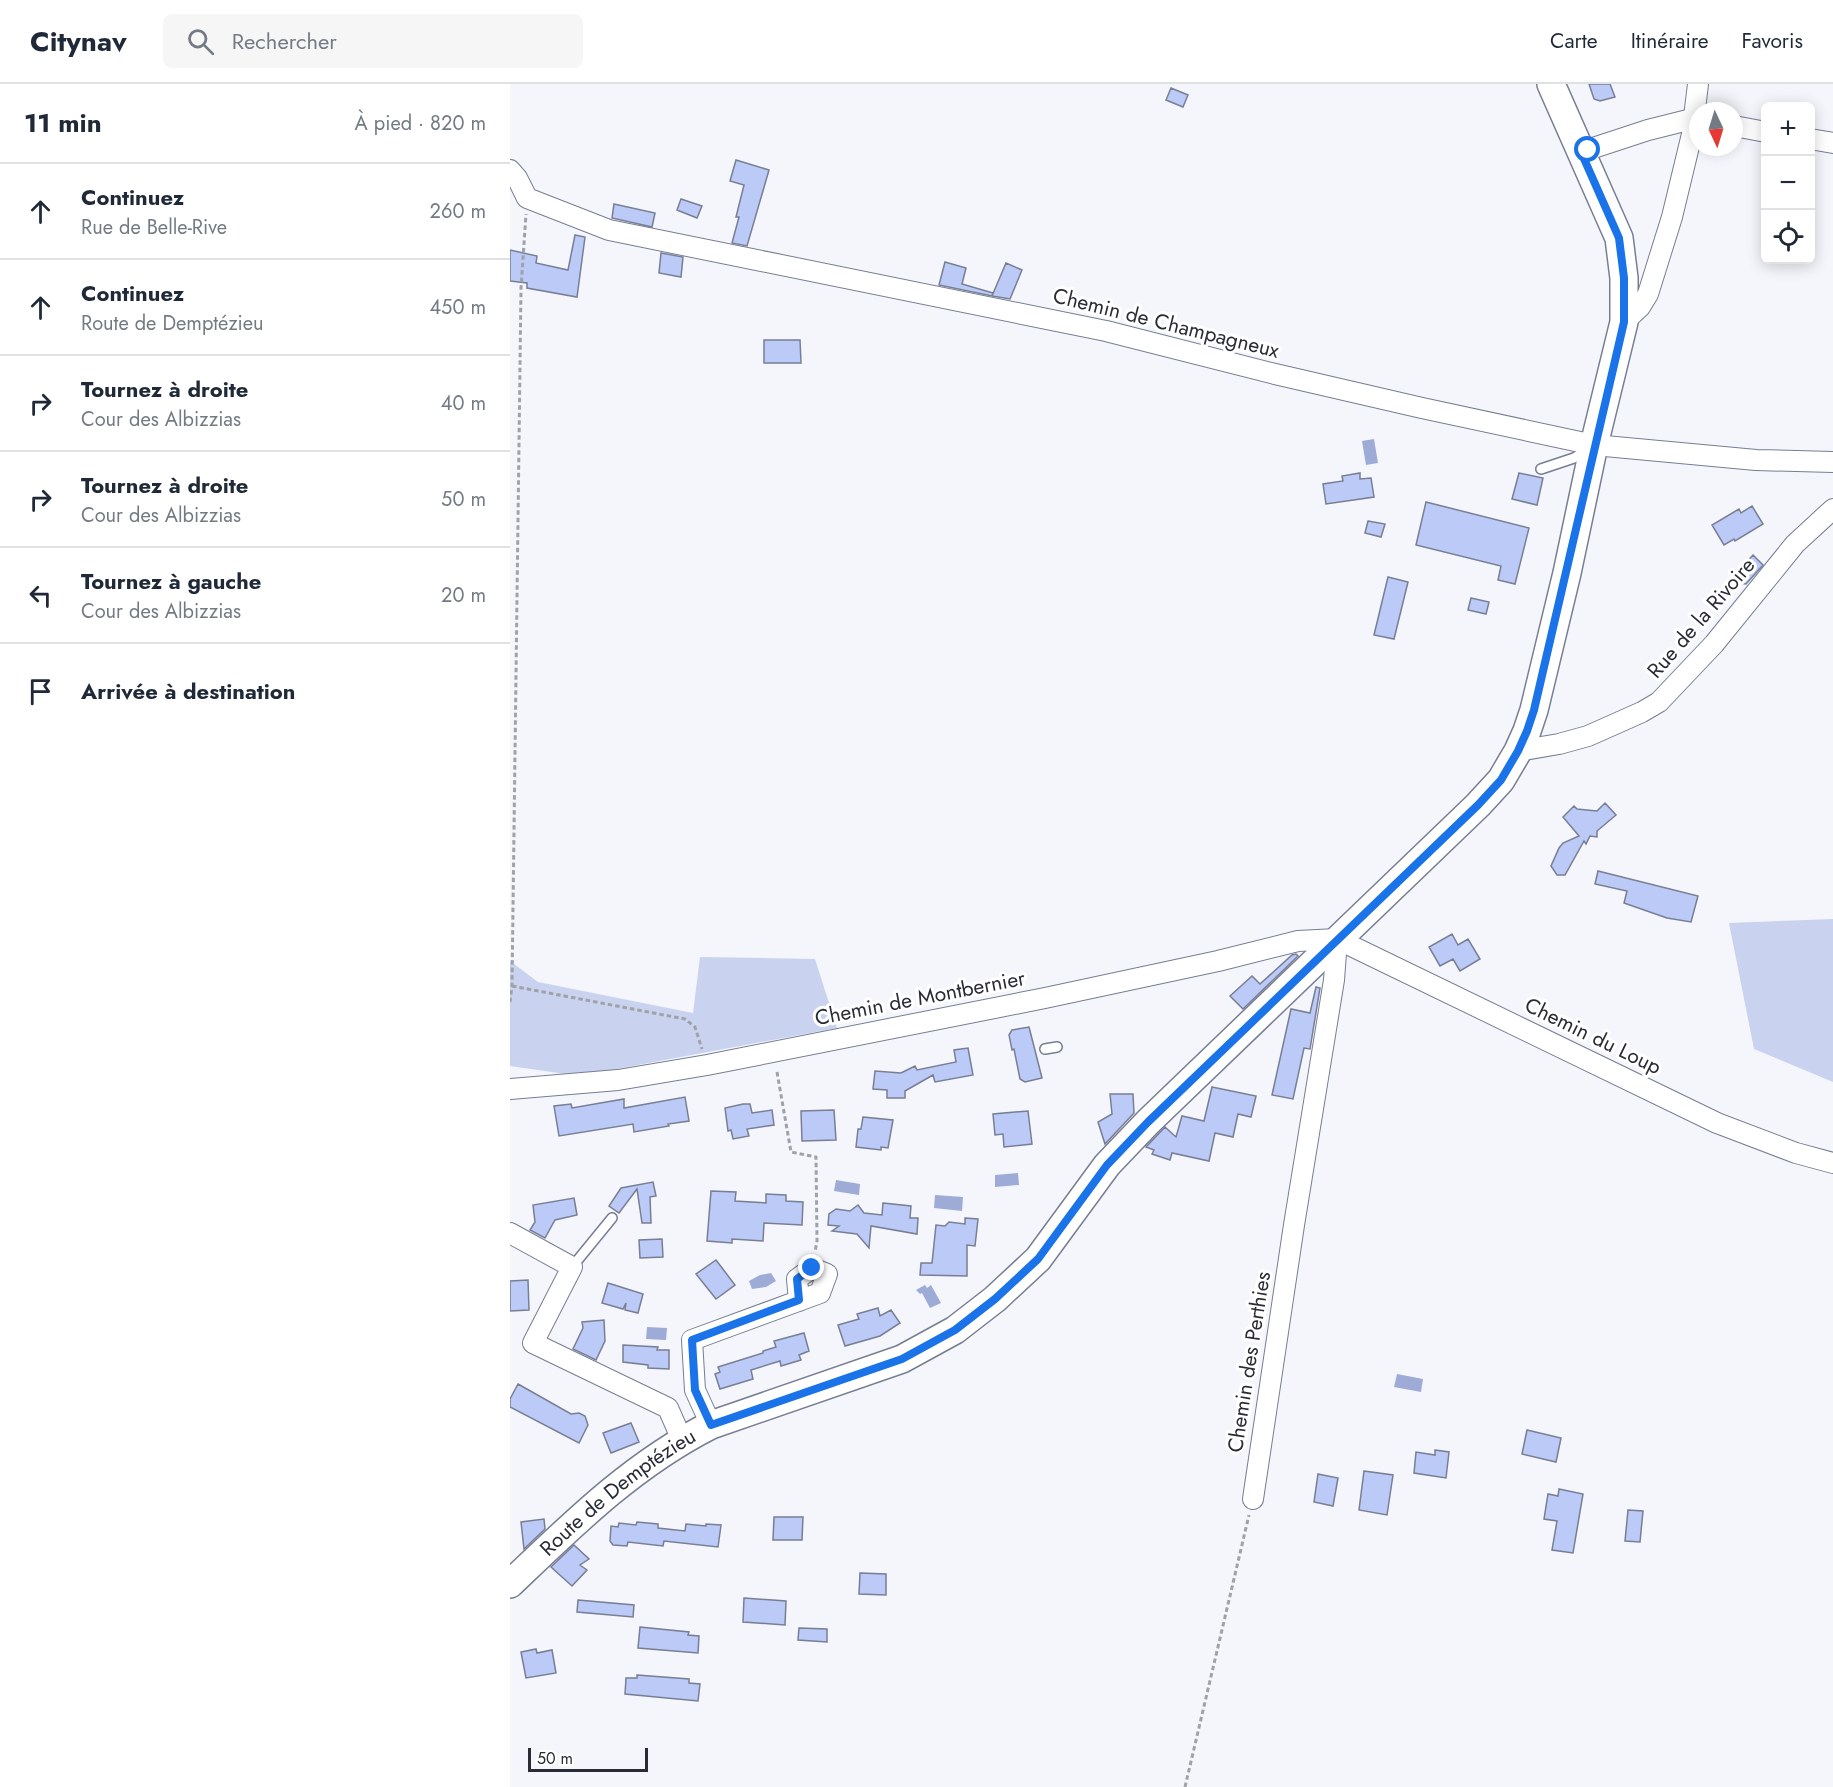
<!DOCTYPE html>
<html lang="fr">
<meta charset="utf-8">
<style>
body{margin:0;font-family:Jost,sans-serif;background:#f6f6f7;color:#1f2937}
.controls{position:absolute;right:18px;top:18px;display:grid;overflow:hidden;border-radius:9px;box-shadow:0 3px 15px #0003}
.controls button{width:54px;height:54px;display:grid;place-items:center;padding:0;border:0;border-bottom:2px solid #e0e1e3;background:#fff;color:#1f2937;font:30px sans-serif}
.compass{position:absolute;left:1179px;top:18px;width:54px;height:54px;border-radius:50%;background:#fff;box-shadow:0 3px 15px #0003;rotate:176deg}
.scale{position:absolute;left:18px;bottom:15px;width:120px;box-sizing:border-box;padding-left:6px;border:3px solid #292c35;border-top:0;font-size:16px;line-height:21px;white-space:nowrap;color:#292c35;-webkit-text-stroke:4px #fff;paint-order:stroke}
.stop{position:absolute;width:18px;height:18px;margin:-14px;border:4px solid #1a73e8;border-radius:50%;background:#fff}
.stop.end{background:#1a73e8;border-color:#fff;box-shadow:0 2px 6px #0008}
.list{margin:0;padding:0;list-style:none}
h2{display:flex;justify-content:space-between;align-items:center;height:78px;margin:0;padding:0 24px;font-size:26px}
h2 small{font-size:20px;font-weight:400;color:#747a83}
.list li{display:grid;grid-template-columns:39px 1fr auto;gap:18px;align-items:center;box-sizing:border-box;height:96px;padding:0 24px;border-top:2px solid #e0e1e3}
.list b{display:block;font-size:22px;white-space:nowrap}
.list p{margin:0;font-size:20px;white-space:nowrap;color:#747a83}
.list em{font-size:20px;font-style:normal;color:#747a83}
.icon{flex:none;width:33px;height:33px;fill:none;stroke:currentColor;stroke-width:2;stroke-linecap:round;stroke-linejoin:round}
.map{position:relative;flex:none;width:1323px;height:1703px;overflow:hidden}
header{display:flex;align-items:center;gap:36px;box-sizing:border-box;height:84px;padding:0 30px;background:#fff;border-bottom:2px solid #e0e1e3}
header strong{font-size:28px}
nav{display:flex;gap:33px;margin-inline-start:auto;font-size:21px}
.search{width:420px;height:54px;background:#f6f6f7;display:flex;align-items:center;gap:15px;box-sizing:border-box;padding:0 21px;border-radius:9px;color:#747a83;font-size:22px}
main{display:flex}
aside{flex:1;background:#fff}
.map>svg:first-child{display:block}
.green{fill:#c9d3ef}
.water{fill:#9dabd6}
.building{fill:#bccaf7;stroke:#787e94;stroke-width:1.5}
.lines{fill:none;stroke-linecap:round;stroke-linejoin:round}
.lane-casing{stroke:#777e93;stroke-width:12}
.street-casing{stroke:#777e93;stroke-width:22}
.secondary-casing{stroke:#777e93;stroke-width:30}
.path{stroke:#9fa2a8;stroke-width:3;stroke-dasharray:4.5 3;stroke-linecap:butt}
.lane{stroke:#fff;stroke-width:9}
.street{stroke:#fff;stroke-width:20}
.secondary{stroke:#fff;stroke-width:27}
.route{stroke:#1a73e8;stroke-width:8}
.labels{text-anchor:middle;stroke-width:6;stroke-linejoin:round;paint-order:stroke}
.street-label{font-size:21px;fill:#292c35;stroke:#fff}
</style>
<header>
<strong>Citynav</strong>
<div class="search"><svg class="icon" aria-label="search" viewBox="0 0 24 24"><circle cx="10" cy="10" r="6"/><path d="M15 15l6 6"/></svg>Rechercher</div>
<nav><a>Carte</a><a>Itinéraire</a><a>Favoris</a></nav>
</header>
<main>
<aside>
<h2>11 min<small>À pied · 820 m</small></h2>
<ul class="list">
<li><svg class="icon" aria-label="ahead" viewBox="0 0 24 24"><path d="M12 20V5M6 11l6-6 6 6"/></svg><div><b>Continuez</b><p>Rue de Belle-Rive</p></div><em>260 m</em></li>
<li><svg class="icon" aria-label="ahead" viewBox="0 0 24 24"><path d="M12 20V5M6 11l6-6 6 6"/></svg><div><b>Continuez</b><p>Route de Demptézieu</p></div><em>450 m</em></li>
<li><svg class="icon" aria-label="right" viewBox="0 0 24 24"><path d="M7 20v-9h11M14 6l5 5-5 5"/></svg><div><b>Tournez à droite</b><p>Cour des Albizzias</p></div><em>40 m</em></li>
<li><svg class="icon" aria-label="right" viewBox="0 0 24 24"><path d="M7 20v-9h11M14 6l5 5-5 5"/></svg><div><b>Tournez à droite</b><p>Cour des Albizzias</p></div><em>50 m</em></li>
<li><svg class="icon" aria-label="left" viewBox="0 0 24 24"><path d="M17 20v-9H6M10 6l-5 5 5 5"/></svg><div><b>Tournez à gauche</b><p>Cour des Albizzias</p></div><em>20 m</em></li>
<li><svg class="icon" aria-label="arrive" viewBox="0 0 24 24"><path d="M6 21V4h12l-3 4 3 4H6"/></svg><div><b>Arrivée à destination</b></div></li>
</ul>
</aside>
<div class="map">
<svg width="1323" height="1703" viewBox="0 0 1323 1703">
<rect width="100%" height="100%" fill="#f4f6fb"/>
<path class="green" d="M1323,835v163l-79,-33 -25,-126z
M190,873l115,2 22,69 -258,48 -69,-10v-105l28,21 155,31z"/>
<path class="water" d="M864,355l4,24 -12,2 -4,-24z
M508,1089l1,12 -24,2v-12z
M326,1096l24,4 -1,11 -25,-4z
M425,1111l28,2 -1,14 -28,-3z
M261,1189l5,8 -10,6 -14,2 -3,-8 11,-6z
M415,1201l2,3 4,-3 10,18 -11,5 -8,-15 -2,1 -4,-4z
M137,1243l20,1 -1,12 -20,-1z
M887,1290l26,5 -2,13 -27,-5z"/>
<path class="building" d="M1079,0h21l5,13 -15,4 -6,-2z
M661,4l17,7 -5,12 -17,-7z
M226,76l33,10 -22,76 -15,-3 7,-26h-3l8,-32 -14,-4z
M171,115l21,7 -5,12 -20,-8z
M104,120l41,9 -3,14 -40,-9z
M65,151l10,2 -8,60 -50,-9v-5l-17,-2v-31l27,6 -1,7 32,7z
M151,169l22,4 -2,20 -22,-4z
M435,178l21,6 -4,16 31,9 -1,3 -53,-11z
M496,179l16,7 -12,29 -18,-3z
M254,256h36l1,23h-37z
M850,389v6l11,-1 3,19 -48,7 -3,-20 20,-3 -1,-5z
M1009,389l24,5 -6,27 -25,-6z
M916,418l103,26 -14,56 -17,-4 3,-14 -85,-21z
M1242,422l11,18 -28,17 -1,-2 -10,6 -12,-20 27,-16 2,4z
M858,437l17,3 -4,13 -16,-4z
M1243,471l10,10 -17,19 -18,-2z
M878,493l20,5 -14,57 -20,-4z
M961,514l18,4 -3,12 -18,-4z
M1095,719l11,12 -19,16v6l-7,-1 -4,8 -2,-3 -19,34h-8l-6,-9 8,-18 4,-5 16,-7 -16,-19 11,-11 3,3 20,2z
M1088,787l100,25 -7,26 -24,-4 -43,-15 3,-12 -32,-7z
M942,850l6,11 10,-6 12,20 -20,12 -7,-12 -13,7 -11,-19z
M786,870l2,2 -55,53 -13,-13 22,-20 8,8 32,-29z
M806,903l4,1 -10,61 -6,-1 -11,51 -21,-4 19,-86 19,4z
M519,943l13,51 -17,4 -5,-3 -6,-30 -2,1 -3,-15 3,-5z
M458,964l5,27 -38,7 -2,-7 -28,16v7h-18v-8l-14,-1 2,-18 26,2 14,-7 2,4 39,-8 -2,-12z
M702,1003l44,9 -5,21 -13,-3 -5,23 -18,-4 -6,28 -37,-8 -2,7 -18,-6 2,-4 -8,-3 19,-20 11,10 6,-21 22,5z
M600,1010h23l1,19 -29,31 -7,-22 14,-8z
M175,1013l4,24 -21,3 1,2 -35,6 -1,-8 -74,12 -5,-30 17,-2 1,4 52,-9v9z
M233,1020h7l2,9 20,-3 2,15 -27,4 2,7 -16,3 -2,-9 -3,1 -3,-23z
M324,1026l2,30 -34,1 -1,-30z
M518,1027l4,33 -28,3 -1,-13 -8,1 -2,-21z
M353,1033l30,3 -5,28 -7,-1v3l-25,-3 2,-18h3z
M143,1098l3,14 -6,1 1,26h-9l-5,-34 -18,24 -10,-7 12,-18z
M201,1107l25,1 -1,9 31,2v-9l20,1v6l17,1 -1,23 -38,-2 -1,18 -31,-2v4l-25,-2z
M64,1114l3,17 -22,5 -10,18 -15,-8 5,-8 -2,-17z
M373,1119l28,3 -1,12h8l-1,16 -46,-8 -2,22 -12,-14 -25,-3 7,-5 -11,-1 1,-11 7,-5 14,2 8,-6 6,8 18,2z
M455,1134l13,1 -3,27 -8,-1v31l-47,-1 1,-12h11l4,-38 9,1 4,-4 16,2z
M152,1155l1,18 -23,1 -1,-18z
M206,1176l19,25 -19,14 -20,-25z
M18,1196l1,30 -19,1v-30z
M98,1199l35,11 -5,19 -13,-3 1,-7 -3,6 -21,-6z
M368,1224l2,8 11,-6 9,13 -20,13 -35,10 -7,-21 21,-6 -2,-5z
M94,1236l1,21 -9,19 -23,-11 10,-21 -1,-6z
M294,1249l5,18 -10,4 2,5 -20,6 -1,-5 -29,9 2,9 -33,10 -5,-15 5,-2 -2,-5 45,-14v-2l13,-4 -2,-6z
M113,1261l35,2 -1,3h12v19l-21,-1v-3l-25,-3z
M8,1300l53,30 8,-1 6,3 3,9 -9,18 -69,-36v-8z
M121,1339l8,19 -28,11 -8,-20z
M1017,1346l34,8 -5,24 -34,-8z
M925,1366l14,2 -3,26 -32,-5 2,-21 19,3z
M854,1387l29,4 -6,40 -28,-5z
M808,1390l20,4 -5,28 -19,-4z
M1049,1405l24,5 -10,59 -21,-3 5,-29 -13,-2 4,-25 10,2z
M1118,1426l15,1 -3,31 -15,-1z
M264,1433h29l-1,23h-29z
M34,1435l1,10 -21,20 -3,-27z
M127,1438l21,2v4l27,3 1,-7 20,2v-2l15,1 -3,22 -54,-6 -1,5 -35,-4 -1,4 -14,-1 -3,-4 1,-15 7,1 1,-4 17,2z
M64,1461l15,14 -9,6 7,5 -15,16 -21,-19z
M350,1489l26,1v21l-27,-1z
M234,1514l42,3 -1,24 -42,-3z
M68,1516l56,5 -1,12 -56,-5z
M130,1543l49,5 -1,3 11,1 -1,17 -60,-5z
M289,1544l28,1v13l-29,-2z
M26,1565l1,4 15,-3 4,23 -30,5 -5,-26z
M127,1591l52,4v4l11,1 -2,17 -73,-7 1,-16h11z"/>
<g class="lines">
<g class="lane-casing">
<path id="lane" d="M1031,385l33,-11 13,-8
M535,965l12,-2
M62,1183l40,-49"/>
</g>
<g class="street-casing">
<path id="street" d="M1224,42l32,6
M1300,55l23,4
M1071,68l67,-22 44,-11 6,1
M0,86l7,8 10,20 82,32 497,101 169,43 147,34 172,37 162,15 77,2
M1114,238l16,-15 8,-13 24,-77 20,-83 6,-50
M1008,667l41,-7 29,-8 54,-24 17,-10 55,-58 81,-100 38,-35
M0,1005l108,-9 89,-15 338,-67 173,-37 80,-20 39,-2 380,184 79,30 37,10
M0,1149l62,34 -39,76 135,65 14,32
M201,1341l-16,-35 -3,-50 128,-47 7,-19 -15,-6 -15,11 2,22
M743,1415l41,-274 40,-245 3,-41"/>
</g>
<g class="secondary-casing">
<g id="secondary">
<path id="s1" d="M0,1500c63,-60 122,-119 201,-159l191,-66 53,-29 40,-31 43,-40 69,-94 41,-43 330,-317 23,-25 17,-29 9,-20 7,-21 33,-137 27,-128 30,-123v-44l-5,-40 -68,-154"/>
</g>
</g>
<path class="path" d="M2,902l173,33 10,8 7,22
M0,918l2,-16 9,-698 5,-74
M267,988l14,80 25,5 1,84 -2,11
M675,1703l64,-272"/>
<use href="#lane" class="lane"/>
<use href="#street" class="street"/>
<use href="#secondary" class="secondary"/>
</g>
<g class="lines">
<path class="route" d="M302,1184l-15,11 2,21 -107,40 3,50 16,35 191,-66 53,-29 40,-31 43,-40 69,-94 41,-43 330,-317 23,-25 17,-29 9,-20 7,-21 90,-388v-44l-5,-40 -38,-86 7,-2"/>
</g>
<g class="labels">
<g class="street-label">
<text transform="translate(656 239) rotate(14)" y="7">Chemin de Champagneux</text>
<text transform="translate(1191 534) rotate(-49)" y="7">Rue de la Rivoire</text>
<text transform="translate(410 914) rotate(-11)" y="7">Chemin de Montbernier</text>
<text transform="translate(1083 952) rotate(26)" y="7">Chemin du Loup</text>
<text transform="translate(739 1278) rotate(-81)" y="7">Chemin des Perthies</text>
<text dy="7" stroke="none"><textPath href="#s1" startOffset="142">Route de Demptézieu</textPath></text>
</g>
</g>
</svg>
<div class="controls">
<button>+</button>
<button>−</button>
<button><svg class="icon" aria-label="locate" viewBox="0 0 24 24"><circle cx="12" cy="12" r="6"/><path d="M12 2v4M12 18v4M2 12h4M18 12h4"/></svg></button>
</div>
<svg class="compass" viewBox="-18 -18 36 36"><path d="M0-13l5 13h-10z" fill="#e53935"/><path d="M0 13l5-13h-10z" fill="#747a83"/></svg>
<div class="scale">50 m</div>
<div class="stop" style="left:1078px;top:66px"></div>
<div class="stop end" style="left:302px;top:1184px"></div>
</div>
</main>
